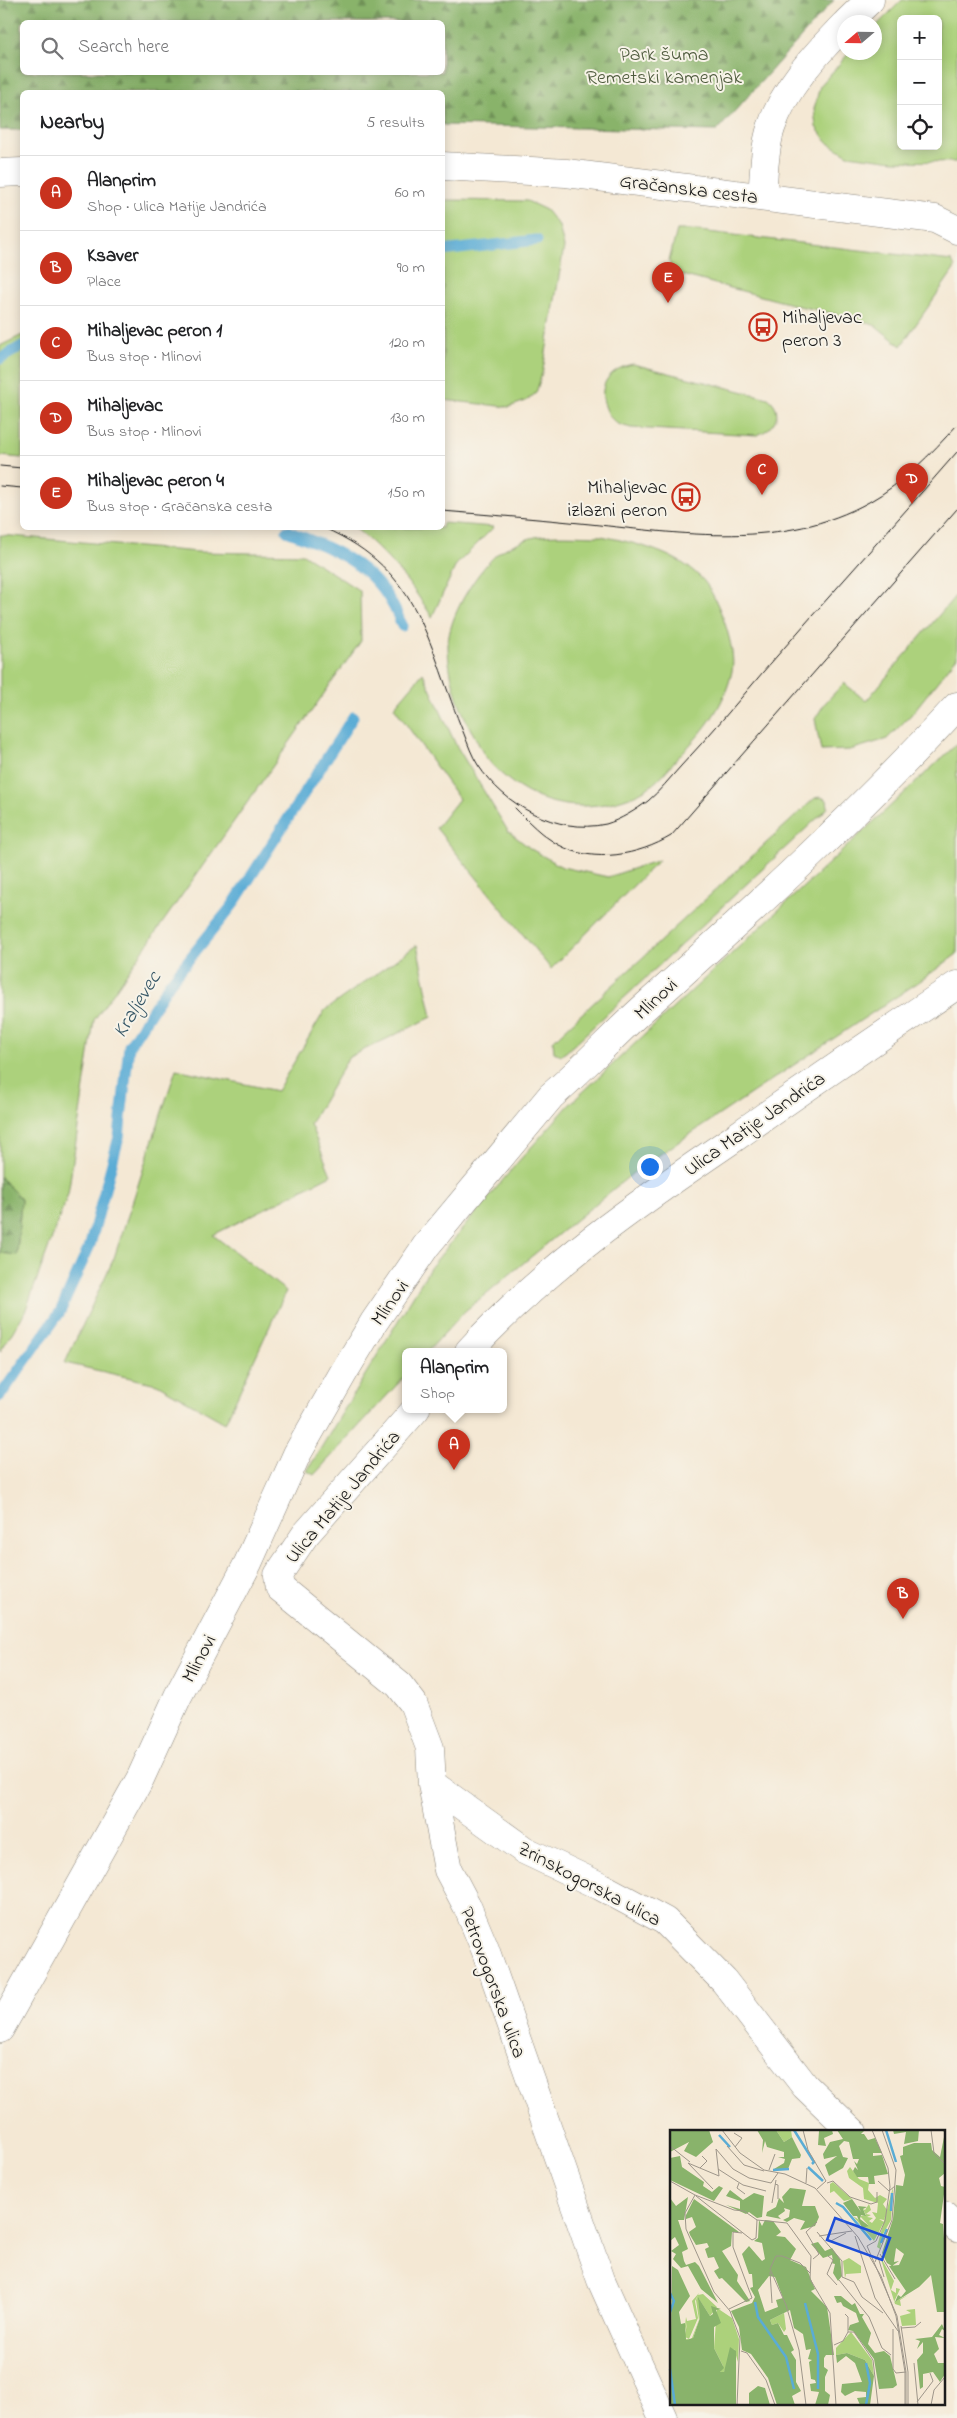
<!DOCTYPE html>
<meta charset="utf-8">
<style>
body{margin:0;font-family:"Indie Flower",sans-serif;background:#f2f2f2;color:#202124}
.controls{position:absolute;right:15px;top:15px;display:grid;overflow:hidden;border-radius:8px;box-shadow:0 2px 12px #0003}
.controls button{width:45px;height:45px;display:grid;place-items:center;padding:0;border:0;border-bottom:1px solid #e0e0e0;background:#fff;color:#202124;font:25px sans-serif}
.compass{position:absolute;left:837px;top:15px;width:45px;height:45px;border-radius:50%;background:#fff;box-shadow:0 2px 12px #0003;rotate:250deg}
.you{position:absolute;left:649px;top:1166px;width:18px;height:18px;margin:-12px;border:4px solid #fff;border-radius:50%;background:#1a73e8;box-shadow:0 0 0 8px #1a73e833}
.badge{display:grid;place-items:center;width:32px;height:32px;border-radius:50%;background:#c8321e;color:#fff;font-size:16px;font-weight:700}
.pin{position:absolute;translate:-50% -41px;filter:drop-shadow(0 1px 2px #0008)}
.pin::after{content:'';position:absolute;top:26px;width:18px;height:15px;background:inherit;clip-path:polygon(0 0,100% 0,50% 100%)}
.popup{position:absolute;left:402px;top:1348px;width:105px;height:65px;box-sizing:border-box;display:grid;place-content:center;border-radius:8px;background:#fff;filter:drop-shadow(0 1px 4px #0005);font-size:16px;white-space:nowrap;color:#757577}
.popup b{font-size:19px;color:#202124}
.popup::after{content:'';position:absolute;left:50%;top:100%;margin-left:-10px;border:10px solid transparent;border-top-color:#fff}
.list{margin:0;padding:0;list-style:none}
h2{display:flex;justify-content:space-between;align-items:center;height:65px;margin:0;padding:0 20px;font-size:21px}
h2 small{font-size:16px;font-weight:400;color:#757577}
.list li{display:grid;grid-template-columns:32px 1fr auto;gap:15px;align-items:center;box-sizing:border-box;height:75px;padding:0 20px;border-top:1px solid #e0e0e0}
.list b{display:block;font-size:19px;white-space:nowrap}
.list p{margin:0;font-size:16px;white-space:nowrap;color:#757577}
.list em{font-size:16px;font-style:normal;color:#757577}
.icon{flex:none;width:28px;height:28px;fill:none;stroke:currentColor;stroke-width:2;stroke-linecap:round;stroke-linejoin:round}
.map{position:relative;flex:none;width:957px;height:2418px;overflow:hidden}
.search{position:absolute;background:#fff;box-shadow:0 2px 12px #0003;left:20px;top:20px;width:425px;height:55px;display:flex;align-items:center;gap:12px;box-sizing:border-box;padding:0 18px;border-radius:8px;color:#757577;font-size:19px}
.panel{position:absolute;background:#fff;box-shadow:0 2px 12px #0003;left:20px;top:90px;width:425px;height:440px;border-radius:8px}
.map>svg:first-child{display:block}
.grass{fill:#acd17b;stroke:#64764c;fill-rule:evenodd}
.forest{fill:url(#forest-firs);stroke:#526844;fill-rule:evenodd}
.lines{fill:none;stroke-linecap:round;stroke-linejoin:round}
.stream{stroke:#5aacd5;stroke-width:11}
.minor-casing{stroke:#888278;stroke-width:29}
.major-casing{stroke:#888278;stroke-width:29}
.minor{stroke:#fff;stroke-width:28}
.major{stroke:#fff;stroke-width:28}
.tram{stroke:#1c1c1c;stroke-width:1}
.labels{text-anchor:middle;stroke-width:4;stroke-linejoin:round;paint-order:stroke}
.park-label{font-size:20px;fill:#4e5b3d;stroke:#f7f3e8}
.street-label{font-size:20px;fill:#1c1c1c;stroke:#f7f3e8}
.poi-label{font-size:20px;fill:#1c1c1c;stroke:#f7f3e8;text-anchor:start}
.water-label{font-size:21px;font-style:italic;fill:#355666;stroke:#f7f3e8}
.inset-river{fill:none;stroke:#5aacd5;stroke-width:2.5}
.inset-road{fill:none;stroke:#9e968a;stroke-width:1}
.view{fill:#1d4ed8;fill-opacity:0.15;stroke:#1d4ed8;stroke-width:2.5}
.inset-edge{fill:none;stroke:#1c1c1c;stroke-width:2.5}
</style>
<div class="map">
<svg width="957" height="2418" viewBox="0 0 957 2418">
<defs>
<pattern id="forest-firs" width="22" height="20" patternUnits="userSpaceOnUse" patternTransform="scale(1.25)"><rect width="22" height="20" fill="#89b36b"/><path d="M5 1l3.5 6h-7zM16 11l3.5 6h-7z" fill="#6f9157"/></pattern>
</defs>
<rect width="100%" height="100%" fill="#f7f3e8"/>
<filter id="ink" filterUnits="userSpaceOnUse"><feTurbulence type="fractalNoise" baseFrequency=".02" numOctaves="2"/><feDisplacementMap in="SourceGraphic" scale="10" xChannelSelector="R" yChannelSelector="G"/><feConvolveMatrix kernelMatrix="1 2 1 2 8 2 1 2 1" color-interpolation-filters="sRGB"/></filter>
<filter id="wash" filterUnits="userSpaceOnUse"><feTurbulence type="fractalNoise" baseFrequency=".0096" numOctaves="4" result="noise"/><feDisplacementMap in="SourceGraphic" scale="20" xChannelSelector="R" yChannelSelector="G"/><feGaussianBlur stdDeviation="1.12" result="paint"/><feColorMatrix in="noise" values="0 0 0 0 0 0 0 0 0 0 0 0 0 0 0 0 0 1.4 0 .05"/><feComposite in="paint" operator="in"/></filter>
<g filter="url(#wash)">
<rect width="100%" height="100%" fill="#f4e8d4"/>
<path class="grass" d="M902,0h55v162l-63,-1 -46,-6 -21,-13 -11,-15 -2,-18 6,-23 29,-33 25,-1 1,-25zM901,19h37v127h-37z
M443,200l84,1 19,9 13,16 5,21 -21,123 -7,23 -10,8 -17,6 -66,-7z
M677,230h14l261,31 3,7 -54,78 -25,-20 -18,-7 -59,-13 -125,-33 -5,-12z
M22,335v123l-22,-2v-110z
M633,364l135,34c17,13 7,31 -11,37l-126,-7c-6,-2 -14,-3 -18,-8 -4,-3 -6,-9 -8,-14 -8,-22 6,-38 28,-42z
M443,523l51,4 -38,38 -24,52c-21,-34 -46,-64 -77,-89h87z
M0,535l198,17 105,2 57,37 1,50 -267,379 -26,174 -43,118 -25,40v-99l17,1 4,-54 -21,-23z
M601,536c35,7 78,17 103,45 14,17 33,68 28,90 -7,33 -26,58 -49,81 -11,11 -21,26 -34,35 -12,9 -30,14 -44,17 -47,8 -86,-8 -117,-44 -7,-8 -11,-21 -17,-30 -13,-25 -23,-56 -23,-84 0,-29 27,-72 48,-91 8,-7 25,-14 35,-17 16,-5 53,-2 70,-2z
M957,594v63l-47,59 -23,23 -37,11 -29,1 -6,-32 10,-16 19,-20 22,18z
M423,673l33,72 52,86 23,18 31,18 46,10 51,-17 -108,109 -115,-141 23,-29 -65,-92z
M957,744v210l-34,25 -285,190 -173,142 -37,40h-23v25l-91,99 -7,-4 123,-203 87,-105 53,-59z
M821,797l6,3 1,7 -2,3 -260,242 -5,3 -7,-3 -1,-11 8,-8 254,-235z
M417,945l15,72 -83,40 -39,67 21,51 -118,60 73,56 -61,132 -68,-39 -92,-21 49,-105 62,-189 101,22 48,-81z"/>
<path class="forest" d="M0,0h834l-117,131 -274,-6 -1,-33h-420v38h-22zM22,22h420v50h-420z
M0,1177l21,22 -4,56 -17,-2z"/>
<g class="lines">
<path class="stream" d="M442,251l95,-11
M0,359l22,-13
M287,531c53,20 95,38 115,95
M0,1396l60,-84 30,-67 29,-108 10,-91 40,-62 63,-78 121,-189"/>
</g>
</g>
<g filter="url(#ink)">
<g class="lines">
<g class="minor-casing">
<path id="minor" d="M847,22l23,-22
M762,197c2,-22 2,-47 9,-69 13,-40 45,-74 73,-103
M469,1351c76,-83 168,-147 261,-210 75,-53 151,-105 227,-156
M416,1409l-111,126 -27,40 2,13 119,97 14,18 17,45 2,36 16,86 19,36 18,43 116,331 62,138
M432,1784l92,66 76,36 65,35 59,60 81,105 48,46
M943,2215l14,13"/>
</g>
<g class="major-casing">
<path id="major" d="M442,166l124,7 369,46 22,11
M0,173l22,-1
M0,2029l140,-250 38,-83 70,-133 49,-109 48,-84 29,-48 52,-76 125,-150c34,-29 63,-62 96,-91 107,-96 213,-193 310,-299"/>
</g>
<use href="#minor" class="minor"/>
<use href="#major" class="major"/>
<path class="tram" d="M0,466l22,2
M0,486l22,2
M442,511c50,4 99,8 148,13 94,10 193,26 279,-22 34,-19 62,-48 88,-77
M324,528c99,43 103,117 140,206 4,10 8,22 14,31 26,40 79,70 128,59 14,-4 30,-14 42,-23 12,-10 22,-23 33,-35 28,-30 55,-62 82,-94 64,-74 130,-146 194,-220
M515,808c13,13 27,28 44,37 35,19 80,10 112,-9l286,-327"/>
</g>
</g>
<defs>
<g id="bus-ring" transform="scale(1.4375)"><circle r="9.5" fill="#f7f3e8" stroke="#c8321e" stroke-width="1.5"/><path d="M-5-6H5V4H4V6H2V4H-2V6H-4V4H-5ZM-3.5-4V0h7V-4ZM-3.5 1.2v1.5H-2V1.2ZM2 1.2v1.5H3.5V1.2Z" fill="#c8321e"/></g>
</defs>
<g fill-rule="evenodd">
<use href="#bus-ring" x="763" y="327"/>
<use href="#bus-ring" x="686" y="497"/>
</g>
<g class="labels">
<g class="park-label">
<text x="664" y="60">Park šuma<tspan x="664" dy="23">Remetski kamenjak</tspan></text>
</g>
<g class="street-label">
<text transform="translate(689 188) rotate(7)" y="7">Gračanska cesta</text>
<text transform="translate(655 998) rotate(-43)" y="7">Mlinovi</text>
<text transform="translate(754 1123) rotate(-35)" y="7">Ulica Matije Jandrića</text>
<text transform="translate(389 1302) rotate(-55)" y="7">Mlinovi</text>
<text transform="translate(342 1496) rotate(-50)" y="7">Ulica Matije Jandrića</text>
<text transform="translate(198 1658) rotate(-62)" y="7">Mlinovi</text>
<text transform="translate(590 1883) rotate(28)" y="7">Zrinskogorska ulica</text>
<text transform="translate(494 1982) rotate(70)" y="7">Petrovogorska ulica</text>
</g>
<g class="poi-label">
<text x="782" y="323">Mihaljevac<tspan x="782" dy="23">peron 3</tspan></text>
<text x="667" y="493" text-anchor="end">Mihaljevac<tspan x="667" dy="23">izlazni peron</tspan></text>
</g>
<g class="water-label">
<text transform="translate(136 1004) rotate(-59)" y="7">Kraljevec</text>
</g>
</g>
<g transform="translate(670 2130)">
<rect width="275" height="275" fill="#f4e8d4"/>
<path d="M106,0h15l1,7 -8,5zM180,37l9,12 10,4 -1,7 7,8 5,-3 7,4 -4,5 4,6 -3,10 -5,-1 5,3 -10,19 -21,-25 16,10 -9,-10 6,-1 -3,-6 2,1 4,-6 2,6 -5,4 5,1 -4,2 6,1 -4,3 3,2 4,-5 -4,-6 5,1 1,-10 -14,-4 -1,-11 -14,-10 -2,-7zM163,52l19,17 -8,2 -10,-10 -4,2v-9zM223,57l-2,33 -8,14 -3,15 -3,-2zM210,126l14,25 -3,9 5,3v-5l4,1 -6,13 14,-7 -8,5 1,6 -6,-2zM29,163l-4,8 3,17 -9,21 -4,-2 2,-15 -2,9 1,8 4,1 2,-2 7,-18 -3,-20 2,-5 5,-1 14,13 -7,9 -11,-17 1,19 -7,20 -2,3h-3l-2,-1 -1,-2 -1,-4 2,-17 1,4 9,-2 -4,-18zM47,178l15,10 7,21 -1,23 -4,-13 -10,23h-4l3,-6 -9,-18zM114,183l2,16 -2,3 -6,-9 -6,2 -2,-5zM181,202l21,28 2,16 -9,-16 -18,-7 -11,2v-7z" fill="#acd17b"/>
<path d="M0,0h39l4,12 -17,15 -12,-6 5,-9 -19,10zM87,0h19l8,12 8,-5 9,18 -1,3 -8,1 -4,10h-14l10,-6 1,-4 -7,-2h6v-5l-17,-5 -2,-6 -3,12 1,-13zM162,0l1,4 -9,4 2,8 -8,-1 1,-14zM167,0h28l-4,4h3l4,6 7,-2 7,15h-9v3l9,-1 6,19 -14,2 1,8h-6l-1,-7h-11l-4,-6 2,-4 3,3 -4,-9 3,3 2,-5h-6l-4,-17 -5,-1 -5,5 4,11 5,1 -5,10 -14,8 -4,-11 12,-9 -13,3 -1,-5 7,-12 13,-3zM223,0h26l-1,11 -14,3 2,-12 -12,2zM270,0h5v43l-6,5 2,8 4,1 -5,36 3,1 2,29v59h-8l-6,-37 -12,12 -24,15 3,-7 3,2 5,-6 -17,-25 10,-1 5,-11 -8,-6 -2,14 5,-1 -7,5 -5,-3 -5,-10 11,-34 3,-34 7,1 2,-11 -5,-19 3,-1v-8l11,-4h17l1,7 8,7 5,-25zM10,26l2,11 22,15 -1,4 9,6 7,-6 4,2 -9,13 -44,-21v-22zM120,58l16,2 -4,16h13l4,11 -4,9 -15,4 5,-9 -11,-3 -7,4 -4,-2 6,-3 1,-7 -6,-2 1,3 -7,5 3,3 -15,-3 1,-4 9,-5 3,-9 5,5 -2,-6zM60,60l13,10 11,-7 10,3 -2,21 -5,1 -8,-6 -3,2 -20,-9 14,4v-8l-14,-5zM18,67l-4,23h-6l10,29 -6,3 2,9 2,4 9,-3 4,4 19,37 -17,-14 -13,-23 -7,2 -8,-9 3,-5 -5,-3 8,-6 -4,-8 -5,4v-43l6,8zM24,69l45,33h-7l-1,14 -9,5 16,24 -1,6 13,20 -4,1 -24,-24 -3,1 -5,-8 5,-3 -5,-11 -6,1 -3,-9 4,-2 -2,-4 -11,2 -6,-10 -1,-3 7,-5 -4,-10 -6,2v-4zM182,69l9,13 -3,-6 9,1 -4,2 3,7 -5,-1 -1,4 9,7 -7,2 -5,-12h-4l-10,-13zM89,90l3,6 3,-6 8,1 8,11 -5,4 9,1 11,12 -6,11 16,7 9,22 -4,2 16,16 7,48h-8l-2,3v9l4,3 -3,7v14l5,4 -2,10h-13l4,-13 -8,-1 -1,-7 6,-1 -1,-3 -4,-1 -2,-17 3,-2 -4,-1 3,-10 -5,1 -3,-16 -9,-6 -4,-18 -20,10 2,5 6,-2 6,12h3l7,15 -3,2 5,8v22l5,9 -9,5 3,9h-18l-9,-27 -17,-24 -9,-4 -3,-23 -8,-16 21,-8 3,-6 -5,-9 3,-1 -1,-13h-3l-7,-20 7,-8 13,15 3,-2 -3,-16 -8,-2 4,-3zM99,146l6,1 8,21 -7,2 2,7 -13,5 -7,-22zM148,112l7,9 7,-3 8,11 2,17 -4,5 -5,-8 2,-9 -4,-1 2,-1 -1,-7 -9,3 -12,-14zM2,136l6,4 12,26 -11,16 2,12 4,-1 1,17 7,-2 7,-20 -2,-21 12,19 3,-2 -2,-8 10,3 -5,1 5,13 -7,4v21l10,20 -4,4h4l6,-25 6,4v54h-66zM164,166h7l11,9 3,-2 5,11h4l-2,3 9,16 -3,11 7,9 9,-2 6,5 7,29 -4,3 -14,1 -5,-30 -21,-28 -5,-1 2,-5 9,-3 -3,-9 -13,-7 -2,-4 -4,1zM272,194l3,7 -3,-2 -3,6 6,3 -10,-1 4,12 -5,5 4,9h7v11l-5,8 -7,-10 -10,2v13l-3,2 -3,-29 6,-7v-11l-6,7 3,-8 -5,-2 17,-2zM177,223l18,7 9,16 -4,29h-10l-3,-7 9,-1v-5l-11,-1 -10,5 -4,-4 1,-8 20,-2 -7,-19 -9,-7 -9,7 -1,-8zM88,256l7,2 5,17h-21v-12z" fill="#89b36b" fill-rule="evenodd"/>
<path d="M179,128l12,8v7l-15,1 -1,4 -2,-17z" fill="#acd17b"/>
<path d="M245,179l1,16 -14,1 -2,-10 11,-3 -5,-3z" fill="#acd17b"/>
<path class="inset-river" d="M124,0l20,32 -2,2M216,0l10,32M49,5l11,12M138,37l15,14M103,40l16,-1M166,73l7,4 28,33M221,81l1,-18M211,113l6,-14M0,163l4,8 -4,11M85,172l3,15 28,40 8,32M135,173l13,51v35M0,239l5,36M196,275l4,-22 -4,-20"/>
<path class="inset-road" d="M52,0l18,23 24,17 21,4 30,14 43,49 23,39 15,40 9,56v33M133,0l5,20 18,31 -9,8M202,0l16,38 2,19 -5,34 -9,20 -9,5 30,70 9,56v33M261,0l3,23 11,11M64,3l8,5 -7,9M0,16l20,16M57,16l17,19 20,6M30,38l7,-7 -5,-5M48,39l25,16 23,6M99,40l6,-16M0,51l25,14M208,51l11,10 6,-5M69,53l-2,5 8,6M136,53l1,-15M157,53l6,-2 17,16 21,7 6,-2v-10M105,54l3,1v14M43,59l-25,-26 31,13 -3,-27 17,20 16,9 22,5 7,-10M25,65l39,15 10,1 13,9M25,65l-10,18 1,16 28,63 16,19 10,27 -3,67M26,66l56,44 4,-2 1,-18M102,73l4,-23M275,80v34M87,90l30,3 24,33 -1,23 20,34 6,92M147,102l25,29v16M149,106l33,-5M185,106l20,62 23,33M161,111l15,-8M210,124l15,25M158,126l5,4 -6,14 10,11M208,127l6,20M143,129l6,-5 -13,-22 11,-10M205,132l17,-42 4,-50 -14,-40M100,142l2,31M172,147l12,5 8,15 21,16M169,150l30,37 13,31 9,7M59,179l23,-11 -19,-51v-15l9,1M231,196l7,46v33M231,198l14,-1 6,-5M223,199v40l3,4 10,-1M178,202h6l19,28 5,45M164,215l9,-4 5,-9v-15l-3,-3M71,221l6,2 19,27 9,25M244,233l4,42M247,272l16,-21 -3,-8M136,275l-7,-55 -13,-45 -16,-36 6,-13h6l18,7 10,10M261,275l3,-15 11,-13"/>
<path class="view" d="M165,88l55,20 -8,22 -55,-20z"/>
<rect width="275" height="275" class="inset-edge"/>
</g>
</svg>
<div class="controls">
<button>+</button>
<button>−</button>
<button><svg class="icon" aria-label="locate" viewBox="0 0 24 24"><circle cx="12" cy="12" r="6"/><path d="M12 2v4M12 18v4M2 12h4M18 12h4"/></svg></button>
</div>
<svg class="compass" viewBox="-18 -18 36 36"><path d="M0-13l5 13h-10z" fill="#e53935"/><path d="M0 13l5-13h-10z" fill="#757577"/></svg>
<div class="you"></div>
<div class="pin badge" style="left:454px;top:1470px">A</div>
<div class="popup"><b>Alanprim</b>Shop</div>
<div class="pin badge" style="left:903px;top:1619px">B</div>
<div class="pin badge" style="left:762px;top:495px">C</div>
<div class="pin badge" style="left:912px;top:504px">D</div>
<div class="pin badge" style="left:668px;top:303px">E</div>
<div class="search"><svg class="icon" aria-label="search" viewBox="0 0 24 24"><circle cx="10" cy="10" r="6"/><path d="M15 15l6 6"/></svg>Search here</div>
<section class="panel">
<h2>Nearby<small>5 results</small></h2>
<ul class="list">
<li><span class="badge">A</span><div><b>Alanprim</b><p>Shop · Ulica Matije Jandrića</p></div><em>60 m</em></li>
<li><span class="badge">B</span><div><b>Ksaver</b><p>Place</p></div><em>90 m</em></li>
<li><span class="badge">C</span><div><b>Mihaljevac peron 1</b><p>Bus stop · Mlinovi</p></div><em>120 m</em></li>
<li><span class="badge">D</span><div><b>Mihaljevac</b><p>Bus stop · Mlinovi</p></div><em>130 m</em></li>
<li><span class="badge">E</span><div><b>Mihaljevac peron 4</b><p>Bus stop · Gračanska cesta</p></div><em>150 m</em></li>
</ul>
</section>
</div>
